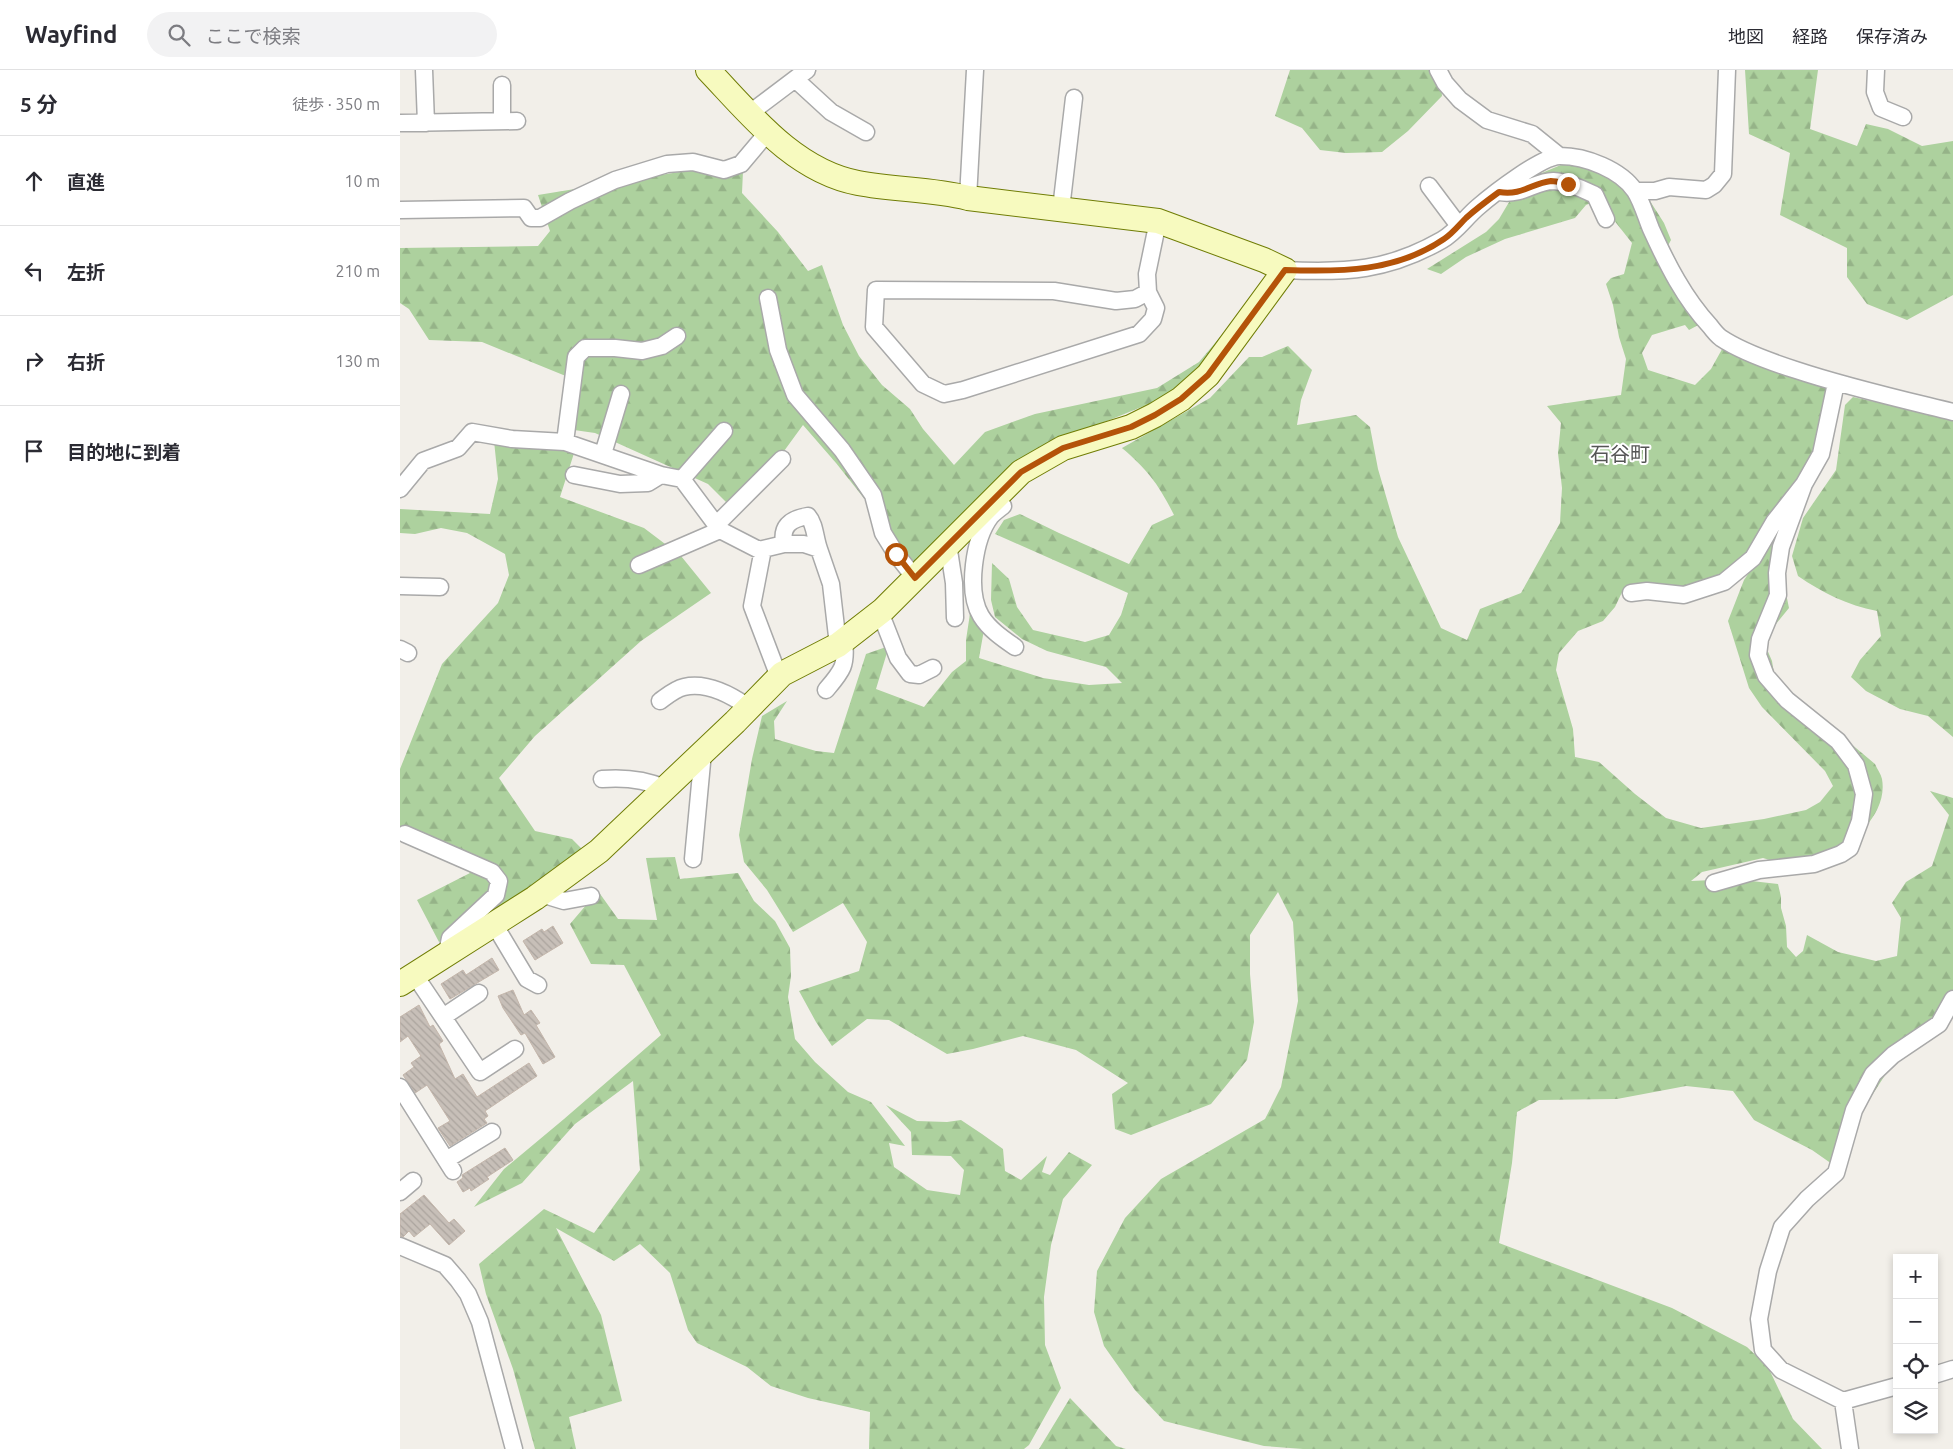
<!DOCTYPE html>
<html lang="ja">
<meta charset="utf-8">
<style>
body{margin:0;font-family:Ubuntu,"Noto Sans JP",sans-serif;background:#f2f2f3;color:#2b2b33}
.controls{position:absolute;right:15px;bottom:15px;display:grid;overflow:hidden;border-radius:0px;box-shadow:0 2px 8px #0003}
.controls button{width:45px;height:45px;display:grid;place-items:center;padding:0;border:0;border-bottom:1px solid #e1e1e2;background:#fff;color:#2b2b33;font:25px sans-serif}
.stop{position:absolute;width:15px;height:15px;margin:-11px;border:4px solid #b45309;border-radius:50%;background:#fff}
.stop.end{background:#b45309;border-color:#fff;box-shadow:0 1px 5px #0008}
.list{margin:0;padding:0;list-style:none}
h2{display:flex;justify-content:space-between;align-items:center;height:65px;margin:0;padding:0 20px;font-size:21px}
h2 small{font-size:16px;font-weight:400;color:#7c7c81}
.list li{display:grid;grid-template-columns:32px 1fr auto;gap:15px;align-items:center;box-sizing:border-box;height:90px;padding:0 20px;border-top:1px solid #e1e1e2}
.list b{display:block;font-size:19px;white-space:nowrap}
.list em{font-size:16px;font-style:normal;color:#7c7c81}
.icon{flex:none;width:28px;height:28px;fill:none;stroke:currentColor;stroke-width:2;stroke-linecap:round;stroke-linejoin:round}
.map{position:relative;flex:none;width:1553px;height:1379px;overflow:hidden}
header{display:flex;align-items:center;gap:30px;box-sizing:border-box;height:70px;padding:0 25px;background:#fff;border-bottom:1px solid #e1e1e2}
header strong{font-size:24px}
nav{display:flex;gap:28px;margin-inline-start:auto;font-size:18px}
.search{width:350px;height:45px;background:#f2f2f3;display:flex;align-items:center;gap:12px;box-sizing:border-box;padding:0 18px;border-radius:28px;color:#7c7c81;font-size:19px}
main{display:flex}
aside{flex:1;background:#fff}
.map>svg:first-child{display:block}
.forest{fill:url(#forest-firs)}
.building{fill:url(#building-back-hatch);stroke:#c4b6ab}
.lines{fill:none;stroke-linecap:round;stroke-linejoin:round}
.street-casing{stroke:#a9a9a9;stroke-width:19}
.secondary-casing{stroke:#707d05;stroke-width:26}
.street{stroke:#fff;stroke-width:16}
.secondary{stroke:#f7fabf;stroke-width:24}
.route{stroke:#b45309;stroke-width:6}
.labels{text-anchor:middle;stroke-width:4;stroke-linejoin:round;paint-order:stroke}
.quarter-label{font-size:20px;fill:#555;stroke:#fff}
</style>
<header>
<strong>Wayfind</strong>
<div class="search"><svg class="icon" aria-label="search" viewBox="0 0 24 24"><circle cx="10" cy="10" r="6"/><path d="M15 15l6 6"/></svg>ここで検索</div>
<nav><a>地図</a><a>経路</a><a>保存済み</a></nav>
</header>
<main>
<aside>
<h2>5 分<small>徒歩 · 350 m</small></h2>
<ul class="list">
<li><svg class="icon" aria-label="ahead" viewBox="0 0 24 24"><path d="M12 20V5M6 11l6-6 6 6"/></svg><div><b>直進</b></div><em>10 m</em></li>
<li><svg class="icon" aria-label="left" viewBox="0 0 24 24"><path d="M17 20v-9H6M10 6l-5 5 5 5"/></svg><div><b>左折</b></div><em>210 m</em></li>
<li><svg class="icon" aria-label="right" viewBox="0 0 24 24"><path d="M7 20v-9h11M14 6l5 5-5 5"/></svg><div><b>右折</b></div><em>130 m</em></li>
<li><svg class="icon" aria-label="arrive" viewBox="0 0 24 24"><path d="M6 21V4h12l-3 4 3 4H6"/></svg><div><b>目的地に到着</b></div></li>
</ul>
</aside>
<div class="map">
<svg width="1553" height="1379" viewBox="0 0 1553 1379">
<defs>
<pattern id="forest-firs" width="22" height="20" patternUnits="userSpaceOnUse" patternTransform="scale(1.25)"><rect width="22" height="20" fill="#add19e"/><path d="M5 1l3.5 6h-7zM16 11l3.5 6h-7z" fill="#95b388"/></pattern>
<pattern id="building-back-hatch" width="6" height="6" patternUnits="userSpaceOnUse" patternTransform="scale(1.25)"><rect width="6" height="6" fill="#c7bfb8"/><path d="M-1 5l2 2M0 0l6 6M5-1l2 2" fill="none" stroke="#aba49e"/></pattern>
</defs>
<rect width="100%" height="100%" fill="#f2efe9"/>
<path class="forest" d="M890,0h150l2,26 -34,35 -26,21 -36,1 -26,-3 -18,-22 -27,-12z
M1345,0h73l-8,59 47,17 9,-22 22,5 34,17 31,-5v154l-46,25 -40,-16 -20,-27v-29l-67,-33 10,-62 -41,-19z
M1168,92h27l48,28 21,33 7,17 -8,15 39,68 -13,7 -4,-5 -33,10 -10,18 6,17 47,15 16,-16 15,-27 104,47 -17,65 -64,104 -21,17 -46,16 -58,-3 -9,19 -12,14 -25,10 -19,22 -3,17 17,59 2,28 24,5 36,32 31,24 35,10 63,-9 42,-9 14,-8 13,-16 -8,-15 -63,-64 -13,-19 -21,-67 16,-41 48,-71 -10,65 7,34 -26,32 9,21 3,19 100,84c2,5 6,10 7,15 6,34 -28,60 -49,82l-47,4 -23,-7 -61,14 -11,9 43,-2 44,5 3,13v11l5,18 1,21 9,10 7,-6 4,-16 31,17 38,9 21,-5 4,-38 -9,-15 14,-21 26,-16 17,-51 -19,-24 23,7v203l-35,43 -29,25 -44,68 -13,27 -20,-14 -58,-30 -21,-29 -47,-5 -69,13 -78,1 -22,12 -5,51 -13,80 173,65 75,39 21,20 25,52 29,30h-519l-39,-3 -100,-25 -29,-31 -31,-44 -10,-34 3,-41 28,-53 36,-39 104,-60 16,-32 17,-86 -5,-79 -15,-30 -28,43v39l4,48 -7,38 -36,44 -80,31 -16,-6 -3,-35 16,-11 -52,-33 -53,-14 -50,13 -26,5 -58,-34 -22,-1 -35,27 -16,-24 -17,-31 60,-20 8,-29 -24,-39 -50,29 -26,-42 -23,-28 -5,-27 13,-76 10,-43 25,-15 -13,20 1,18 41,12 18,2 32,-99 23,-8 -13,43 48,18 28,-35 14,-11v-21l10,-66 9,50 -6,34 64,20 46,7 33,-2 -16,-16 -59,-16 -25,-12 -27,-22 -4,-17 1,-37 17,16 8,28 16,23 52,12 24,-7 12,-20 7,-22 -133,-59 9,-14 16,-6 39,19 70,31 23,-39 22,-10c-15,-30 -26,-45 -52,-67l88,-50 39,-41h13l26,-11 24,24 -11,30 -4,25 59,-10 14,12 8,42 20,68 43,91 26,12 13,-31 41,-16 39,-70 2,-35 -4,-35 3,-30 -14,-17 74,-11 5,-36 -7,-22 -6,-32 -7,-21 5,-6 13,-4 8,-31 -34,-43 -12,5 -11,13 -70,21 -39,18 -25,17 -14,-5 59,-37 13,-13 19,-32 19,-12z
M322,95l21,6 -1,22 36,39 30,39 14,-6 21,60 16,31 23,29 28,24 13,20 31,36 31,-33 50,-18 122,-26 42,-26 27,-32 35,-37 -28,49 -67,55 -81,33 -180,153 -27,-67 -42,-53 -33,-38 -65,89 -30,-30 -113,-51 -21,-3 4,-49 -96,-39 -53,-2 -20,-31 -9,-6v-55l138,-2 12,-15 -12,-36z
M1453,327l100,22v318l-25,-21 -28,-7 -34,-18 -15,-14 9,-17 21,-24 -4,-25c-30,-6 -54,-18 -79,-35l-6,-20 11,-38 33,-48 9,-65z
M94,371l82,6 -16,50 84,31 37,28 30,37 -70,48 -106,95 -36,42 36,53 37,8 13,13 -39,36 -86,40 -21,14 -22,-42 53,-27 -25,-25 -45,-22v-57l42,-105 56,-61 11,-28 -4,-21 -38,-21 -26,-5 -26,6 -15,-1v-24l90,5 8,-35z
M275,787l5,22 58,-6 16,28 21,20 15,27 1,28 -3,21 7,42 20,23 33,30 23,10 34,44 -16,-3 5,24 33,23 33,5 4,-25 -13,-14 -39,-1 -1,-23 -25,-27 31,16 30,1 14,-2 21,14 21,15 2,22 16,9 26,-24 -5,16 8,3 19,-23 23,13 -29,34 -12,46 -7,52 1,48 16,43 -32,57 -5,4h-155l1,-37 -62,-14 -37,-12 -24,-19 -50,-24 -9,-13 -18,-57 -30,-29 -26,17 -58,-33 45,87 21,86 -53,16 7,32h-41l-22,-80 -27,-75 -7,-30 65,-55 50,24 46,-63 -7,-89 -58,43 -53,59 -48,24 30,-38 60,-50 97,-84 -37,-70 -33,-1 -21,-40 28,-33 20,28 39,1 -11,-62z
M670,1328l46,48 10,3h-87z"/>
<path class="building" d="M153,856l10,17 -28,17 -12,-19 19,-12 2,3z
M92,888l7,12 -49,29 -9,-15 22,-14 3,5z
M113,920l11,25 7,-5 9,13 -4,2 19,32 -12,7 -18,-31 -4,2 -18,-27 -5,-12z
M19,935l11,22 3,-2 10,16 -4,3 16,35 8,-5 14,23 52,-34 8,13 -52,35 3,5 -4,3 3,4 -37,23 -12,-18 12,-7 -23,-36 -12,8 -12,-18 11,-8 -3,-4 10,-7 -13,-20 -8,6v-25z
M105,1078l8,12 -26,17 2,2 -18,12 -1,-3 -7,4 -6,-10 6,-4 -1,-3z
M24,1125l25,28 5,-4 11,12 -16,14 -19,-21 -16,13 -5,-6 -6,6 -3,-1v-22z"/>
<g class="lines">
<g class="street-casing">
<path id="street" d="M24,0l2,53
M1038,0l7,13 15,17 27,20 45,14 26,21
M1476,0l-1,22 6,16 22,9
M395,9l36,33 35,20
M102,15v36
M350,43l57,-43
M0,53l117,-2
M1029,116l30,40
M1235,121h20l14,-4 37,3 8,-5 9,-11 4,-104
M1099,122c24,4 36,-11 54,-11 15,1 29,8 42,14l11,24
M568,128l7,-128
M661,139l13,-111
M0,140l124,-2 7,10h9l30,-17 45,-21 52,-16 26,-2 31,8 17,-6 27,-32
M885,200c61,3 103,1 157,-30 14,-8 24,-23 36,-33 15,-13 64,-51 82,-51 26,0 61,14 75,35 7,11 11,26 16,38 16,35 33,69 59,97 3,4 7,9 11,12 21,14 50,24 75,32 51,17 104,29 157,42
M748,222l-13,7 -19,2 -62,-10 -178,-1 -2,37 49,57 21,10 19,-4 176,-56 14,-15 3,-11 -8,-16 -1,-18 11,-53
M368,228l10,52 17,45 47,55 31,45 10,38 13,21 19,24
M165,372l11,-85 9,-9h30l27,3 20,-5 15,-10
M203,384l18,-60
M174,405l46,9 28,-1 13,-8
M282,409l42,-48
M0,419l23,-28 35,-13 14,-16 40,7 53,3 96,33 21,4 38,51 39,20 25,-6h20l15,5 12,35 7,61
M603,436c-4,3 -9,7 -12,10 -17,22 -25,75 -10,100 8,13 21,22 34,31
M316,455l66,-66
M384,474c-3,-18 6,-25 24,-28 7,8 7,22 11,33
M548,474l6,39 1,35
M363,479l-11,57 27,71
M239,495l81,-35
M0,516l40,1
M1231,523l16,-2 37,4 40,-13 29,-24 21,-36 30,-38 17,-30 15,-71
M480,542l18,46 12,16 9,1 14,-7
M0,579l8,4
M426,620c16,-19 21,-24 18,-49
M260,631c7,-5 15,-12 24,-14 22,-5 47,8 64,20
M202,709c23,-2 42,0 63,9
M5,764l87,38 7,9 -3,14 -46,43 -3,15
M293,789l10,-107
M1314,813l45,-13 55,-6 27,-10 9,-6 10,-27 4,-27 -8,-29 -18,-24 -51,-41 -21,-24 -8,-21 2,-16 18,-44 -1,-22 4,-26 23,-63
M141,824l23,7 27,-5
M94,854l33,55 11,6
M14,904l66,98 35,-23
M43,947l36,-24
M0,1017l53,84
M46,1090l46,-28
M0,1122l13,-11
M0,1176l45,19 13,15 10,14 12,28 34,127
M1534,1305l19,-6
M1443,1331l54,-15
M1450,1379l-7,-48 -62,-31 -18,-20 -4,-31 9,-48 14,-44 25,-28 29,-26 18,-63 19,-36 20,-19 46,-31 14,-25"/>
</g>
<g class="secondary-casing">
<path id="secondary" d="M0,914l135,-86 64,-47 136,-129 47,-48 56,-29 45,-35 138,-138 42,-24 68,-21 24,-12 26,-16 27,-24 77,-105 -21,-10 -106,-39 -190,-23c-36,-9 -73,-8 -110,-15 -64,-12 -108,-69 -150,-113"/>
</g>
<use href="#street" class="street"/>
<use href="#secondary" class="secondary"/>
</g>
<g class="lines">
<path class="route" d="M496,484l19,24 106,-106 42,-24 68,-21 24,-12 26,-16 27,-24 77,-105c56,2 111,2 159,-31 8,-5 15,-14 22,-21 11,-10 22,-18 33,-26 23,4 33,-9 52,-11 5,0 12,2 17,3"/>
</g>
<g class="labels">
<g class="quarter-label">
<text x="1220" y="391">石谷町</text>
</g>
</g>
</svg>
<div class="controls">
<button>+</button>
<button>−</button>
<button><svg class="icon" aria-label="locate" viewBox="0 0 24 24"><circle cx="12" cy="12" r="6"/><path d="M12 2v4M12 18v4M2 12h4M18 12h4"/></svg></button>
<button><svg class="icon" aria-label="layers" viewBox="0 0 24 24"><path d="M12 4l9 5-9 5-9-5zM3 14l9 5 9-5"/></svg></button>
</div>
<div class="stop" style="left:496px;top:484px"></div>
<div class="stop end" style="left:1168px;top:114px"></div>
</div>
</main>
